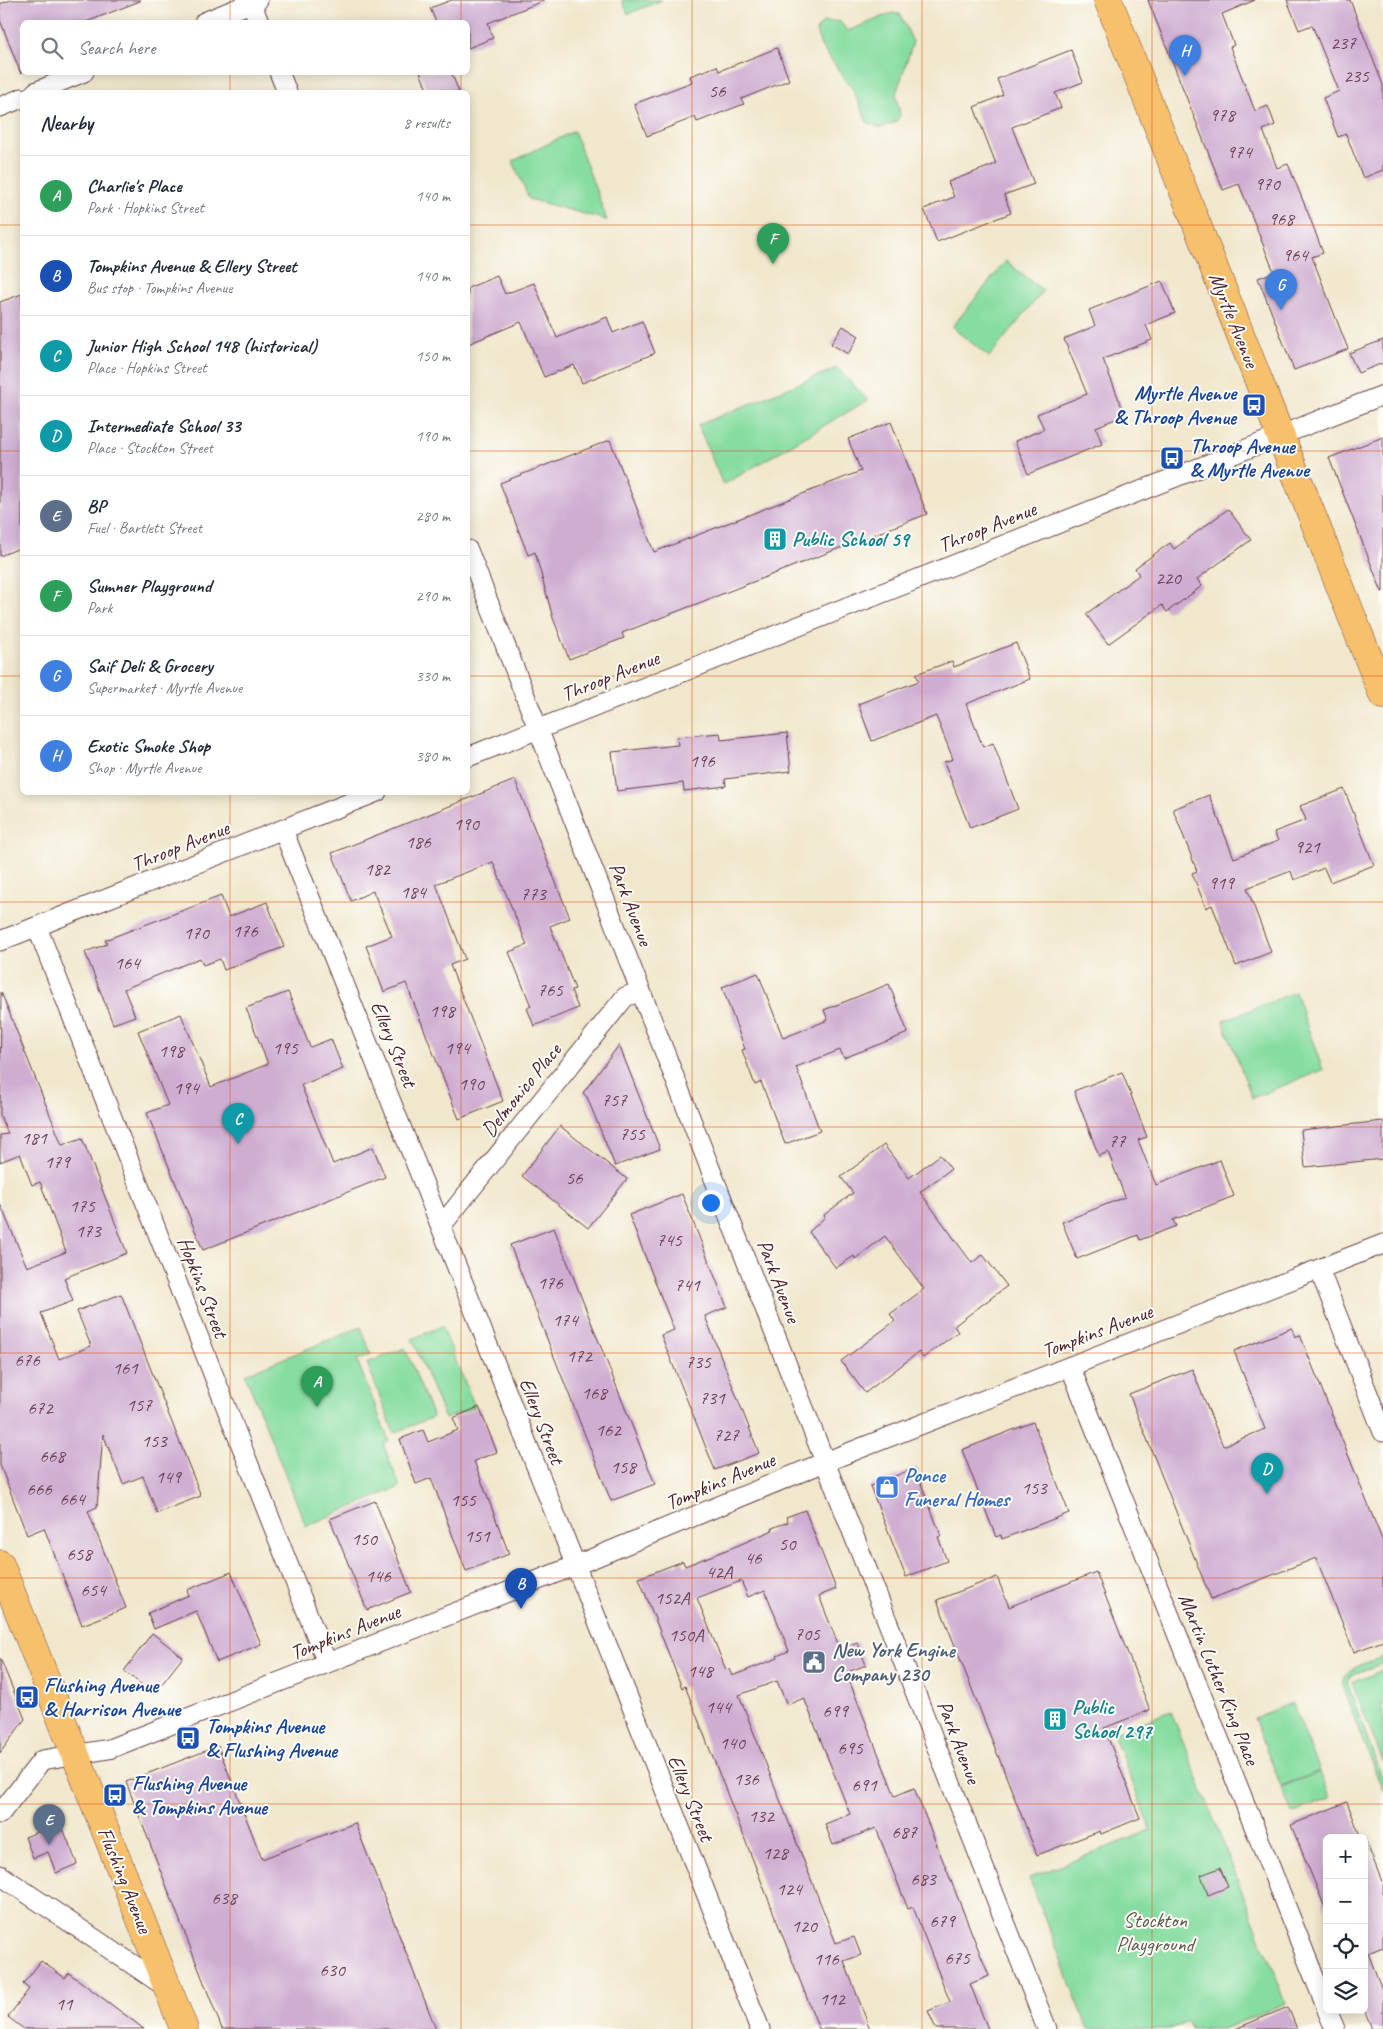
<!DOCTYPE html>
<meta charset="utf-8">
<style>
body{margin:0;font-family:Caveat,sans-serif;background:#f6f6f7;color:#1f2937}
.controls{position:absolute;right:15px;bottom:15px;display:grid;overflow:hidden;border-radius:8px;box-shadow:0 2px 12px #0003}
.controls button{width:45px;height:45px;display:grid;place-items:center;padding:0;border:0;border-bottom:1px solid #e0e1e3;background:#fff;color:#1f2937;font:25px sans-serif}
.you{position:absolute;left:710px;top:1202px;width:18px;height:18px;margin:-12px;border:4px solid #fff;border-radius:50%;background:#1a73e8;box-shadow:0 0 0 8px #1a73e833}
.badge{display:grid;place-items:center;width:32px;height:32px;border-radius:50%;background:#b5179e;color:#fff;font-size:16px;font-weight:700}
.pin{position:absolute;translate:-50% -41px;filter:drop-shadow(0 1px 2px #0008)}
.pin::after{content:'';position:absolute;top:26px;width:18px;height:15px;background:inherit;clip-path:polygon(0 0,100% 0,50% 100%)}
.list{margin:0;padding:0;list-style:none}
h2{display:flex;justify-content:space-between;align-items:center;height:65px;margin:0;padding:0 20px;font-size:21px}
h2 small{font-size:16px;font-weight:400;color:#747a83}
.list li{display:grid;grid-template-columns:32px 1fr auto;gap:15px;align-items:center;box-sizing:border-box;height:80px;padding:0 20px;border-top:1px solid #e0e1e3}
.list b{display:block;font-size:19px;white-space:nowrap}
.list p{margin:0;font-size:16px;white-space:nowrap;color:#747a83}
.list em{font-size:16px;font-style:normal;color:#747a83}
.icon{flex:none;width:28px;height:28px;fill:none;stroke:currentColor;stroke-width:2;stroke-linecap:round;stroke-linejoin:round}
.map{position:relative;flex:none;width:1383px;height:2029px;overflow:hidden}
.search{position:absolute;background:#fff;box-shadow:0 2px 12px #0003;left:20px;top:20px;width:450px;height:55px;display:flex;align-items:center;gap:12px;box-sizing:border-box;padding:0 18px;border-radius:8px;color:#747a83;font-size:19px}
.panel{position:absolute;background:#fff;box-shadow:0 2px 12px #0003;left:20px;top:90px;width:450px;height:705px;border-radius:8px}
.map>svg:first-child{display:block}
.green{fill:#87dda1;stroke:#687e66}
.building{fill:#cfadd2;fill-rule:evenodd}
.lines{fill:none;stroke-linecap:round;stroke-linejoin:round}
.street-casing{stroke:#633d43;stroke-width:21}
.primary-casing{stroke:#633d43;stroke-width:29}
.street{stroke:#fff;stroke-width:19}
.primary{stroke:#f7c06c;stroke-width:28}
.grid{fill:none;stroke:#e0560e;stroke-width:1;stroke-opacity:0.55}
.labels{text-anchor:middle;stroke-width:4;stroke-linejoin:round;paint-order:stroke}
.number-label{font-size:19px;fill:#6b4255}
.street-label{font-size:21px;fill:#4a1f2b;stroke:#fdfcf7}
.transit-label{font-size:21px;font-weight:bold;fill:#164399;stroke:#fdfcf7;text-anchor:start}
.culture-label{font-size:21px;font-weight:bold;fill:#0d838f;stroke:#fdfcf7;text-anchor:start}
.shop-label{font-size:21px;font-weight:bold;fill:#366cbe;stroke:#fdfcf7;text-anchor:start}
.service-label{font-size:21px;font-weight:bold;fill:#4e5e75;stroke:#fdfcf7;text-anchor:start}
.park-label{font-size:21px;fill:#5c584e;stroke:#fdfcf7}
</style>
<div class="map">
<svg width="1383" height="2029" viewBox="0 0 1383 2029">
<rect width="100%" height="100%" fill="#fdfcf7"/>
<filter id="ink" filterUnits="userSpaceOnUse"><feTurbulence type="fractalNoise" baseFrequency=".02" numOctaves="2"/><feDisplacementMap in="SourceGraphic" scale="10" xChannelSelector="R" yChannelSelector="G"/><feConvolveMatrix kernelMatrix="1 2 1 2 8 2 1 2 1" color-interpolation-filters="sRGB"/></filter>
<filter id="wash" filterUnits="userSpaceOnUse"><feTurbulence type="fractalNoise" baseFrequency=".0096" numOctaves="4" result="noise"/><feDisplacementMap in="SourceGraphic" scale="20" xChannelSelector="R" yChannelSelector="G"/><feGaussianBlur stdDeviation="1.12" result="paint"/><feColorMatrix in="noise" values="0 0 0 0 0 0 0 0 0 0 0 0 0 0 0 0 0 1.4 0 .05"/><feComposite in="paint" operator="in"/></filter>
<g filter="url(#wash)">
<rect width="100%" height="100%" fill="#f0e7cc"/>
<path class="green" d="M622,0h40l-34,14z
M892,13l8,1 13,28 -17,52 4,21 -4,7 -15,6 -14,-6 -13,-31 -33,-45 -5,-15 7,-9 16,-1 9,10z
M574,131l33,89 -78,-21 -16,-38z
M1006,261l37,30 -54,66 -37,-30z
M837,368l31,32 -145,85 -25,-60z
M1295,992l28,78 -71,28 -29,-77z
M442,1326l33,81 -30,12 -33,-80z
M361,1327l10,27 -14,6 32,81 -6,3 17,43 -94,39 -61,-152z
M405,1348l28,69 -39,16 -27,-70z
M1383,1657v6l-32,12 -4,8 36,97v11l-41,-104c0,-20 26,-24 41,-30z
M1383,1670v92l-31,-79z
M1292,1703l28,68 -39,15 -27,-68z
M1171,1711l115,292 -63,26h-32l-3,-7 -18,7h-82l-59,-151 122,-48 -38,-96z
M1320,1772l10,26 -38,16 -11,-27z"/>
<g id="blocks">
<path class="building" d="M11,0h129v1l-54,21h-64l-1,52 -21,-54v-16z
M452,0h91v1l-55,22 5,15 -25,10v-26h-32l-6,-14z
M1148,0h107l-33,14 12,31 -4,2 25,64 13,-5 7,19 -12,5 14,38 11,-4 22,54 13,35 -11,4 36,92 -54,21 -36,-92 16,-6 -35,-88 -16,6z
M1287,0h63l33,85v85l-20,8 -17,-44 -8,3 -15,-39 16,-7 -27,-66 -13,5z
M777,48l12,32 -48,19 3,5 -47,18 -2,-5 -48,19 -13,-32 58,-22 -2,-6 27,-10 2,5z
M1071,50l12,32 -28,11 6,15 -49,19 22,57 -30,11 7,18 -74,29 -13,-33 30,-12 -6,-15 48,-18 -22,-57 29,-12 -6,-16z
M420,72h31l8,20h-31z
M497,276l8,18 29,-11 23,55 50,-21 6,16 29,-12 13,32 -73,30 -8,-18 -30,12 -23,-55 -53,22v-56z
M1162,281l13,32 -29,12 6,15 -49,19 22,56 -29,12 6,17 -74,30 -13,-33 29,-12 -7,-15 50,-20 -23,-55 31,-13 -6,-16z
M22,294v253l-22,9v-254z
M843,326l16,10 -11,18 -17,-10z
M1383,340v23l-25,10 -9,-20z
M891,422l36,92 -305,119 2,5 -55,21 -16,-41 -18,-66 -7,3 -28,-72 110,-43 44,112 207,-81 -13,-32z
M1383,437v155h-1l-53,-134z
M1228,509l23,31 -54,39 5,7 -35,26 -5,-7 -54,39 -22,-30 53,-39 -4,-7 35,-25 4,6z
M1016,643l14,36 -64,25 17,43 10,-4 25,66 -48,19 -26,-66 9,-3 -17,-43 -64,25 -14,-37 61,-23 -3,-7 36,-13 2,6z
M720,733l1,7 66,-7 4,38 -66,8 1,7 -42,5 -1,-8 -66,8 -5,-39 66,-7 -1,-8z
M515,780l55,138 -20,8 25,63 -4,1 7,18 -44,18 -7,-18 4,-2 -22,-54 18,-7 -34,-83 -57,22 29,75 -15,6 53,136 -44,18 -53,-136 -22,9 -18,-46 26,-10 -19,-45 -22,10 -19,-48z
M1344,789l30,76 -44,17 -6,-14 -30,12 -3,-9 -44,17 24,64 -35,14 -24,-61 -6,3 -14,-35 5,-2 -24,-62 36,-14 25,63 44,-17 -4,-9 32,-12 -6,-14z
M221,896l8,21 38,-15 17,45 -60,23 -4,-11 -17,6 -3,-7 -76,31 11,27 -22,8 -28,-72 22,-8 -2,-4z
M758,973l25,65 45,-18 -4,-10 65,-26 19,49 -64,25 -4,-8 -44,17 24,64 -35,13 -24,-62 -6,3 -13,-35 3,-1 -23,-62z
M1,992l61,153 20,-7 45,115 -63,25 9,23 -32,12 18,46 32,-13 -14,-35 44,-17 80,202 -44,17 -14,-37 -20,8 -20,-50 -6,73 -9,4 38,97 -44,17 -38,-97 -17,7 -27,-70v-261l27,63 39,-15 -26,-70 -8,3 -12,-31 -20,8v-27l8,-1 -8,-19z
M288,992l22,55 21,-8 12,30 -42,16 32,79 40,-17 12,30 -182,73 -56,-137 21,-8 -30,-74 43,-17 30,73 57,-23 -22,-56z
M619,1045l41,104 -45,17 -28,-69 -4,-4z
M1122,1072l25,65 -9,3 18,45 64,-25 14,36 -61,24 3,6 -36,14 -2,-5 -61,24 -15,-37 63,-25 -17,-45 -9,4 -25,-65z
M1383,1121v38l-78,8 -4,-37z
M560,1126l67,53 -39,49 -66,-52z
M884,1145l25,33 31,-23 11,14 -31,23 52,71 11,-8 24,31 -53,40 4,6 -35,26 -4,-6 -54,41 -24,-32 54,-40 -5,-7 34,-25 -39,-53 -30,23 -1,-3 -18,12 -27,-36 16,-15 -1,-2 29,-22 -12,-16z
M682,1194l45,113 -22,9 54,137 -44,17 -54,-135 13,-5 -45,-115z
M554,1228l101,256 -44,17 -101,-256z
M1292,1328l3,9 5,-2 83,207v99l-29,11 -38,-94 -105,41 -82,-205 63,-25 31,77 42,-17 -31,-78z
M479,1407l18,45 -23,9 35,93 -43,17 -35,-93 -15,6 -16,-45 23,-9 5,12 30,-12 -5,-12z
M1033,1422l36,91 -67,26 -1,-4 -5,2 -34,-87z
M915,1468l26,68 -3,1 9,24 -41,16 -36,-91z
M375,1501l36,91 -44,18 -37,-91z
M805,1510l31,79 -17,7 21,53 17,-7 9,23 -16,6 1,3 -4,1 48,121 19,-8 75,188 -19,8 18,45h-52l-8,-18 22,-9 -37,-95 -5,2 -32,-81 -43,17 -8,-21 25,-10 -46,-116 -17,7 -10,-24 -38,14 97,248 18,-6 7,18 -17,6 26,68h-51l-134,-343 -3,2 -43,-110 44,-17 2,5 54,-21 34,-15 -1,-2 16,-6 -2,-5zM741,1581l7,16 17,-7 24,61 -12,5 1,2 -46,18 -3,-7 -3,1 -29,-72z
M231,1572l30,72 -44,18 -21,-51 -42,18 -6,-16 41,-18 -2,-5z
M1096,1572l54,138 -46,18 36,90 -39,16 -1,-3 -63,24 -100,-255 60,-23 12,30z
M152,1633l31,24 -29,37 -30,-23z
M0,1658l25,61 -25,34z
M218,1746l44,113 93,-36 81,206h-214l-96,-247z
M1347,1802l14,36h-34l-1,72 -35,-85z
M61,1823l16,41 -21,9 -8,-21 -15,6 -8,-21z
M1365,1839l18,45v63l-15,6 15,39v37h-11l-8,-20z
M1220,1868l8,19 -20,8 -7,-20z
M41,1961l24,17 4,-5 75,56h-120l-16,-12 21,-28 -6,-5z
M1288,2007l9,22h-62z"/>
</g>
</g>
<g filter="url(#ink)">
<use href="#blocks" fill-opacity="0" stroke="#633d43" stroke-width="1"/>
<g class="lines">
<g class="street-casing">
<path id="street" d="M250,0l9,22
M204,22l54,-22
M279,72l8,20
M35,92l49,-20
M0,107l22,-9
M468,550l579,1479
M468,757l915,-362
M283,830c160,399 316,800 477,1199
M37,927l290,736
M0,941l377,-149
M442,1225l183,-228 16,-6
M1319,1269l64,163
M1070,1366l257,643
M0,1814l42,-54 67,-11 465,-183 251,-104 558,-218
M0,1875l169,114
M1327,2010l8,19"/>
</g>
<g class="primary-casing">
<path id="primary" d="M1108,0l275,695
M0,1564l184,465"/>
</g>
<use href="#street" class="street"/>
<use href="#primary" class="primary"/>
</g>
</g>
<path class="grid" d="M230,0v22M461,0v22M692,0v2029M922,0v2029M1152,0v2029M230,72v20M461,72v20M0,225h22M468,225h915M0,451h22M468,451h915M0,676h22M468,676h915M230,792v1237M461,792v1237M0,902h1383M0,1127h1383M0,1353h1383M0,1578h1383M0,1804h1383"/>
<defs>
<g id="bus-square" transform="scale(1.25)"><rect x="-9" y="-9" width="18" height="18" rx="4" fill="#1a4fb4" stroke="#fdfcf7"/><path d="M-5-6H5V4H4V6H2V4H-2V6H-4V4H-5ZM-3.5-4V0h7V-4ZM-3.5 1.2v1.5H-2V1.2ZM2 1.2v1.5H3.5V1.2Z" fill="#fff"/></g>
<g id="building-square" transform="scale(1.25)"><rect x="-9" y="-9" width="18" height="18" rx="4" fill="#0f9aa8" stroke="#fdfcf7"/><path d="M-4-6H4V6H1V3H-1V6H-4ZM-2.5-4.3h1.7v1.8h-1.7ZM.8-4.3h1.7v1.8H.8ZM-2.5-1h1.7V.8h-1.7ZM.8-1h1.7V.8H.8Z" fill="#fff"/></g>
<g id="shop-square" transform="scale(1.25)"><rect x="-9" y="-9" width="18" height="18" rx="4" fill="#3f7fe0" stroke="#fdfcf7"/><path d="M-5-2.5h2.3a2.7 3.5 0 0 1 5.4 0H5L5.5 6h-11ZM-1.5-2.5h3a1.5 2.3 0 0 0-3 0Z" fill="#fff"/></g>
<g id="civic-square" transform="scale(1.25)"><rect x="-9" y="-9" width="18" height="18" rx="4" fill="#5c6f8a" stroke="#fdfcf7"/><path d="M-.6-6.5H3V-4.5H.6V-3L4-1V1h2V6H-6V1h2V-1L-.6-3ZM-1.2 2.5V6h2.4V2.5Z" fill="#fff"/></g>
</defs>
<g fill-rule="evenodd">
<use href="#bus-square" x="1254" y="405"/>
<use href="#bus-square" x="1172" y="458"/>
<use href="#building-square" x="775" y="539"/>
<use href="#shop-square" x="887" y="1487"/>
<use href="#civic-square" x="814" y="1662"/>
<use href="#bus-square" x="27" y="1697"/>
<use href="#building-square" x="1055" y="1719"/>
<use href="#bus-square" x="188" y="1738"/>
<use href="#bus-square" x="115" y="1795"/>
</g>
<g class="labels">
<g class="number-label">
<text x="1343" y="49">237</text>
<text x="1356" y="82">235</text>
<text x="717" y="97">56</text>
<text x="1222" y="121">978</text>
<text x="1239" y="158">974</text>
<text x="1267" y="190">970</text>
<text x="1281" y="225">968</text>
<text x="1295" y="261">964</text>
<text x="1168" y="584">220</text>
<text x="702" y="767">196</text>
<text x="466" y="830">190</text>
<text x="418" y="848">186</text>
<text x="1307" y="853">921</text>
<text x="377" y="875">182</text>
<text x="1221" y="889">919</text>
<text x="413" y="898">184</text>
<text x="533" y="900">773</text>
<text x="245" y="937">176</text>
<text x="196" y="939">170</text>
<text x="127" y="969">164</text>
<text x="550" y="996">765</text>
<text x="442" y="1017">198</text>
<text x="285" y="1054">195</text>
<text x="457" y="1054">194</text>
<text x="171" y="1057">198</text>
<text x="471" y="1090">190</text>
<text x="186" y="1094">194</text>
<text x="614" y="1106">757</text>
<text x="632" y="1140">755</text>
<text x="34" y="1144">181</text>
<text x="1117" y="1147">77</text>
<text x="57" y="1168">179</text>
<text x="574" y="1184">56</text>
<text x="82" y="1212">175</text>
<text x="88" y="1237">173</text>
<text x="669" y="1246">745</text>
<text x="550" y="1289">176</text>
<text x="687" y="1291">741</text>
<text x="565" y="1326">174</text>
<text x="579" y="1362">172</text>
<text x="27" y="1366">676</text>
<text x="698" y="1368">735</text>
<text x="125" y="1374">161</text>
<text x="594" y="1399">168</text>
<text x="712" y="1404">731</text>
<text x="139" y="1411">157</text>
<text x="40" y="1414">672</text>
<text x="608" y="1436">162</text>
<text x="726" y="1441">727</text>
<text x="154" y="1447">153</text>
<text x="52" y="1462">668</text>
<text x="623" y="1473">158</text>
<text x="168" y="1483">149</text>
<text x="1034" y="1494">153</text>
<text x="39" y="1495">666</text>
<text x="72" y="1505">664</text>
<text x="463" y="1506">155</text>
<text x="477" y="1542">151</text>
<text x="364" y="1545">150</text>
<text x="787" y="1550">50</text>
<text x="79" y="1560">658</text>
<text x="753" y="1564">46</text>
<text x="719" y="1578">42A</text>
<text x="378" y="1582">146</text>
<text x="93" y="1596">654</text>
<text x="672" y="1604">152A</text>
<text x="807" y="1640">705</text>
<text x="686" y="1641">150A</text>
<text x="700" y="1677">148</text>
<text x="718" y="1713">144</text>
<text x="835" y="1717">699</text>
<text x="732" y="1749">140</text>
<text x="850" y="1754">695</text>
<text x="746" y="1785">136</text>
<text x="864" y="1791">691</text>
<text x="761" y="1822">132</text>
<text x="904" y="1838">687</text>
<text x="775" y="1859">128</text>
<text x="923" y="1885">683</text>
<text x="789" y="1895">124</text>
<text x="224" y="1904">638</text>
<text x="942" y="1927">679</text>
<text x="804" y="1932">120</text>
<text x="957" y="1964">675</text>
<text x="826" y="1965">116</text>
<text x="332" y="1976">630</text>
<text x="832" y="2005">112</text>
<text x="64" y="2010">11</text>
</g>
<g class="street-label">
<text transform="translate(1234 320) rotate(68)" y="7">Myrtle Avenue</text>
<text transform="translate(987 527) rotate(-22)" y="7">Throop Avenue</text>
<text transform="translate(610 676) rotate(-22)" y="7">Throop Avenue</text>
<text transform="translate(180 846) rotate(-22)" y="7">Throop Avenue</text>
<text transform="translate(631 904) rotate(69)" y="7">Park Avenue</text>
<text transform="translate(394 1044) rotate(68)" y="7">Ellery Street</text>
<text transform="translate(521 1090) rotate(-51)" y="7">Delmonico Place</text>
<text transform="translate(779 1281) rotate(69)" y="7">Park Avenue</text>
<text transform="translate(203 1287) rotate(69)" y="7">Hopkins Street</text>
<text transform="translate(1097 1331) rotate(-21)" y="7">Tompkins Avenue</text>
<text transform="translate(542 1421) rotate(69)" y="7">Ellery Street</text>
<text transform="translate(720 1481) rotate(-23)" y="7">Tompkins Avenue</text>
<text transform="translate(345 1632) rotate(-22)" y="7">Tompkins Avenue</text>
<text transform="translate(1219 1679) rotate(68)" y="7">Martin Luther King Place</text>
<text transform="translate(959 1742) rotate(69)" y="7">Park Avenue</text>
<text transform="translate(691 1798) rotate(68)" y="7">Ellery Street</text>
<text transform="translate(125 1880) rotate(68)" y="7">Flushing Avenue</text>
</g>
<g class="transit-label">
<text x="1236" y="400" text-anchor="end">Myrtle Avenue<tspan x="1236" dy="24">&amp; Throop Avenue</tspan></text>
<text x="1190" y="453">Throop Avenue<tspan x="1190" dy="24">&amp; Myrtle Avenue</tspan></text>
<text x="44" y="1692">Flushing Avenue<tspan x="44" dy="24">&amp; Harrison Avenue</tspan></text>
<text x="206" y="1733">Tompkins Avenue<tspan x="206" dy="24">&amp; Flushing Avenue</tspan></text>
<text x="132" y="1790">Flushing Avenue<tspan x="132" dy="24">&amp; Tompkins Avenue</tspan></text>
</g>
<g class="culture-label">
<text x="792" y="546">Public School 59</text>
<text x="1072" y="1714">Public<tspan x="1072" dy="24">School 297</tspan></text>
</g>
<g class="shop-label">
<text x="904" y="1482">Ponce<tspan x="904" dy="24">Funeral Homes</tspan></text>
</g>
<g class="service-label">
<text x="832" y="1657">New York Engine<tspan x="832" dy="24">Company 230</tspan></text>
</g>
<g class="park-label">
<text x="1155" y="1927">Stockton<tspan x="1155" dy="24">Playground</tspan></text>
</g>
</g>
</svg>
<div class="controls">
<button>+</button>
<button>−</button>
<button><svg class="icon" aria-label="locate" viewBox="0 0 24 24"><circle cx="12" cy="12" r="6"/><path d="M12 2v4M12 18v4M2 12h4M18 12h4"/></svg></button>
<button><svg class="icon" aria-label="layers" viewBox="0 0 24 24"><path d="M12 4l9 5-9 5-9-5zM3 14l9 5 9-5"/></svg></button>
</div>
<div class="you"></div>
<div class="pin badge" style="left:317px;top:1407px;background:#2e9e5b">A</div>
<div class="pin badge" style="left:521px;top:1609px;background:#1a4fb4">B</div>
<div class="pin badge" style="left:238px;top:1144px;background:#0f9aa8">C</div>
<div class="pin badge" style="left:1267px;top:1494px;background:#0f9aa8">D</div>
<div class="pin badge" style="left:49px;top:1845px;background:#5c6f8a">E</div>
<div class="pin badge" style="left:773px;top:264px;background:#2e9e5b">F</div>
<div class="pin badge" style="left:1281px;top:310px;background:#3f7fe0">G</div>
<div class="pin badge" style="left:1185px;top:76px;background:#3f7fe0">H</div>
<div class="search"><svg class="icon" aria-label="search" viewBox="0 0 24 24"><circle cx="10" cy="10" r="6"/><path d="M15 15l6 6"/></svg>Search here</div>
<section class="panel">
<h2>Nearby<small>8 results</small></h2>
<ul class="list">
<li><span class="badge" style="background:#2e9e5b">A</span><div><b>Charlie's Place</b><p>Park · Hopkins Street</p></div><em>140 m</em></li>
<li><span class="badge" style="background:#1a4fb4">B</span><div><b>Tompkins Avenue &amp; Ellery Street</b><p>Bus stop · Tompkins Avenue</p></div><em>140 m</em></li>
<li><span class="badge" style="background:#0f9aa8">C</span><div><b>Junior High School 148 (historical)</b><p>Place · Hopkins Street</p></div><em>150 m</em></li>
<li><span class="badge" style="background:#0f9aa8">D</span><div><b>Intermediate School 33</b><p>Place · Stockton Street</p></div><em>190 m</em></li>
<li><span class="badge" style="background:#5c6f8a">E</span><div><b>BP</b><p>Fuel · Bartlett Street</p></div><em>280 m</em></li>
<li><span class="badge" style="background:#2e9e5b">F</span><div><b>Sumner Playground</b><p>Park</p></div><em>290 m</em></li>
<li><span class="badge" style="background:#3f7fe0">G</span><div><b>Saif Deli &amp; Grocery</b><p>Supermarket · Myrtle Avenue</p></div><em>330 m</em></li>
<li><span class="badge" style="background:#3f7fe0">H</span><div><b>Exotic Smoke Shop</b><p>Shop · Myrtle Avenue</p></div><em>380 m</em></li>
</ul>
</section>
</div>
